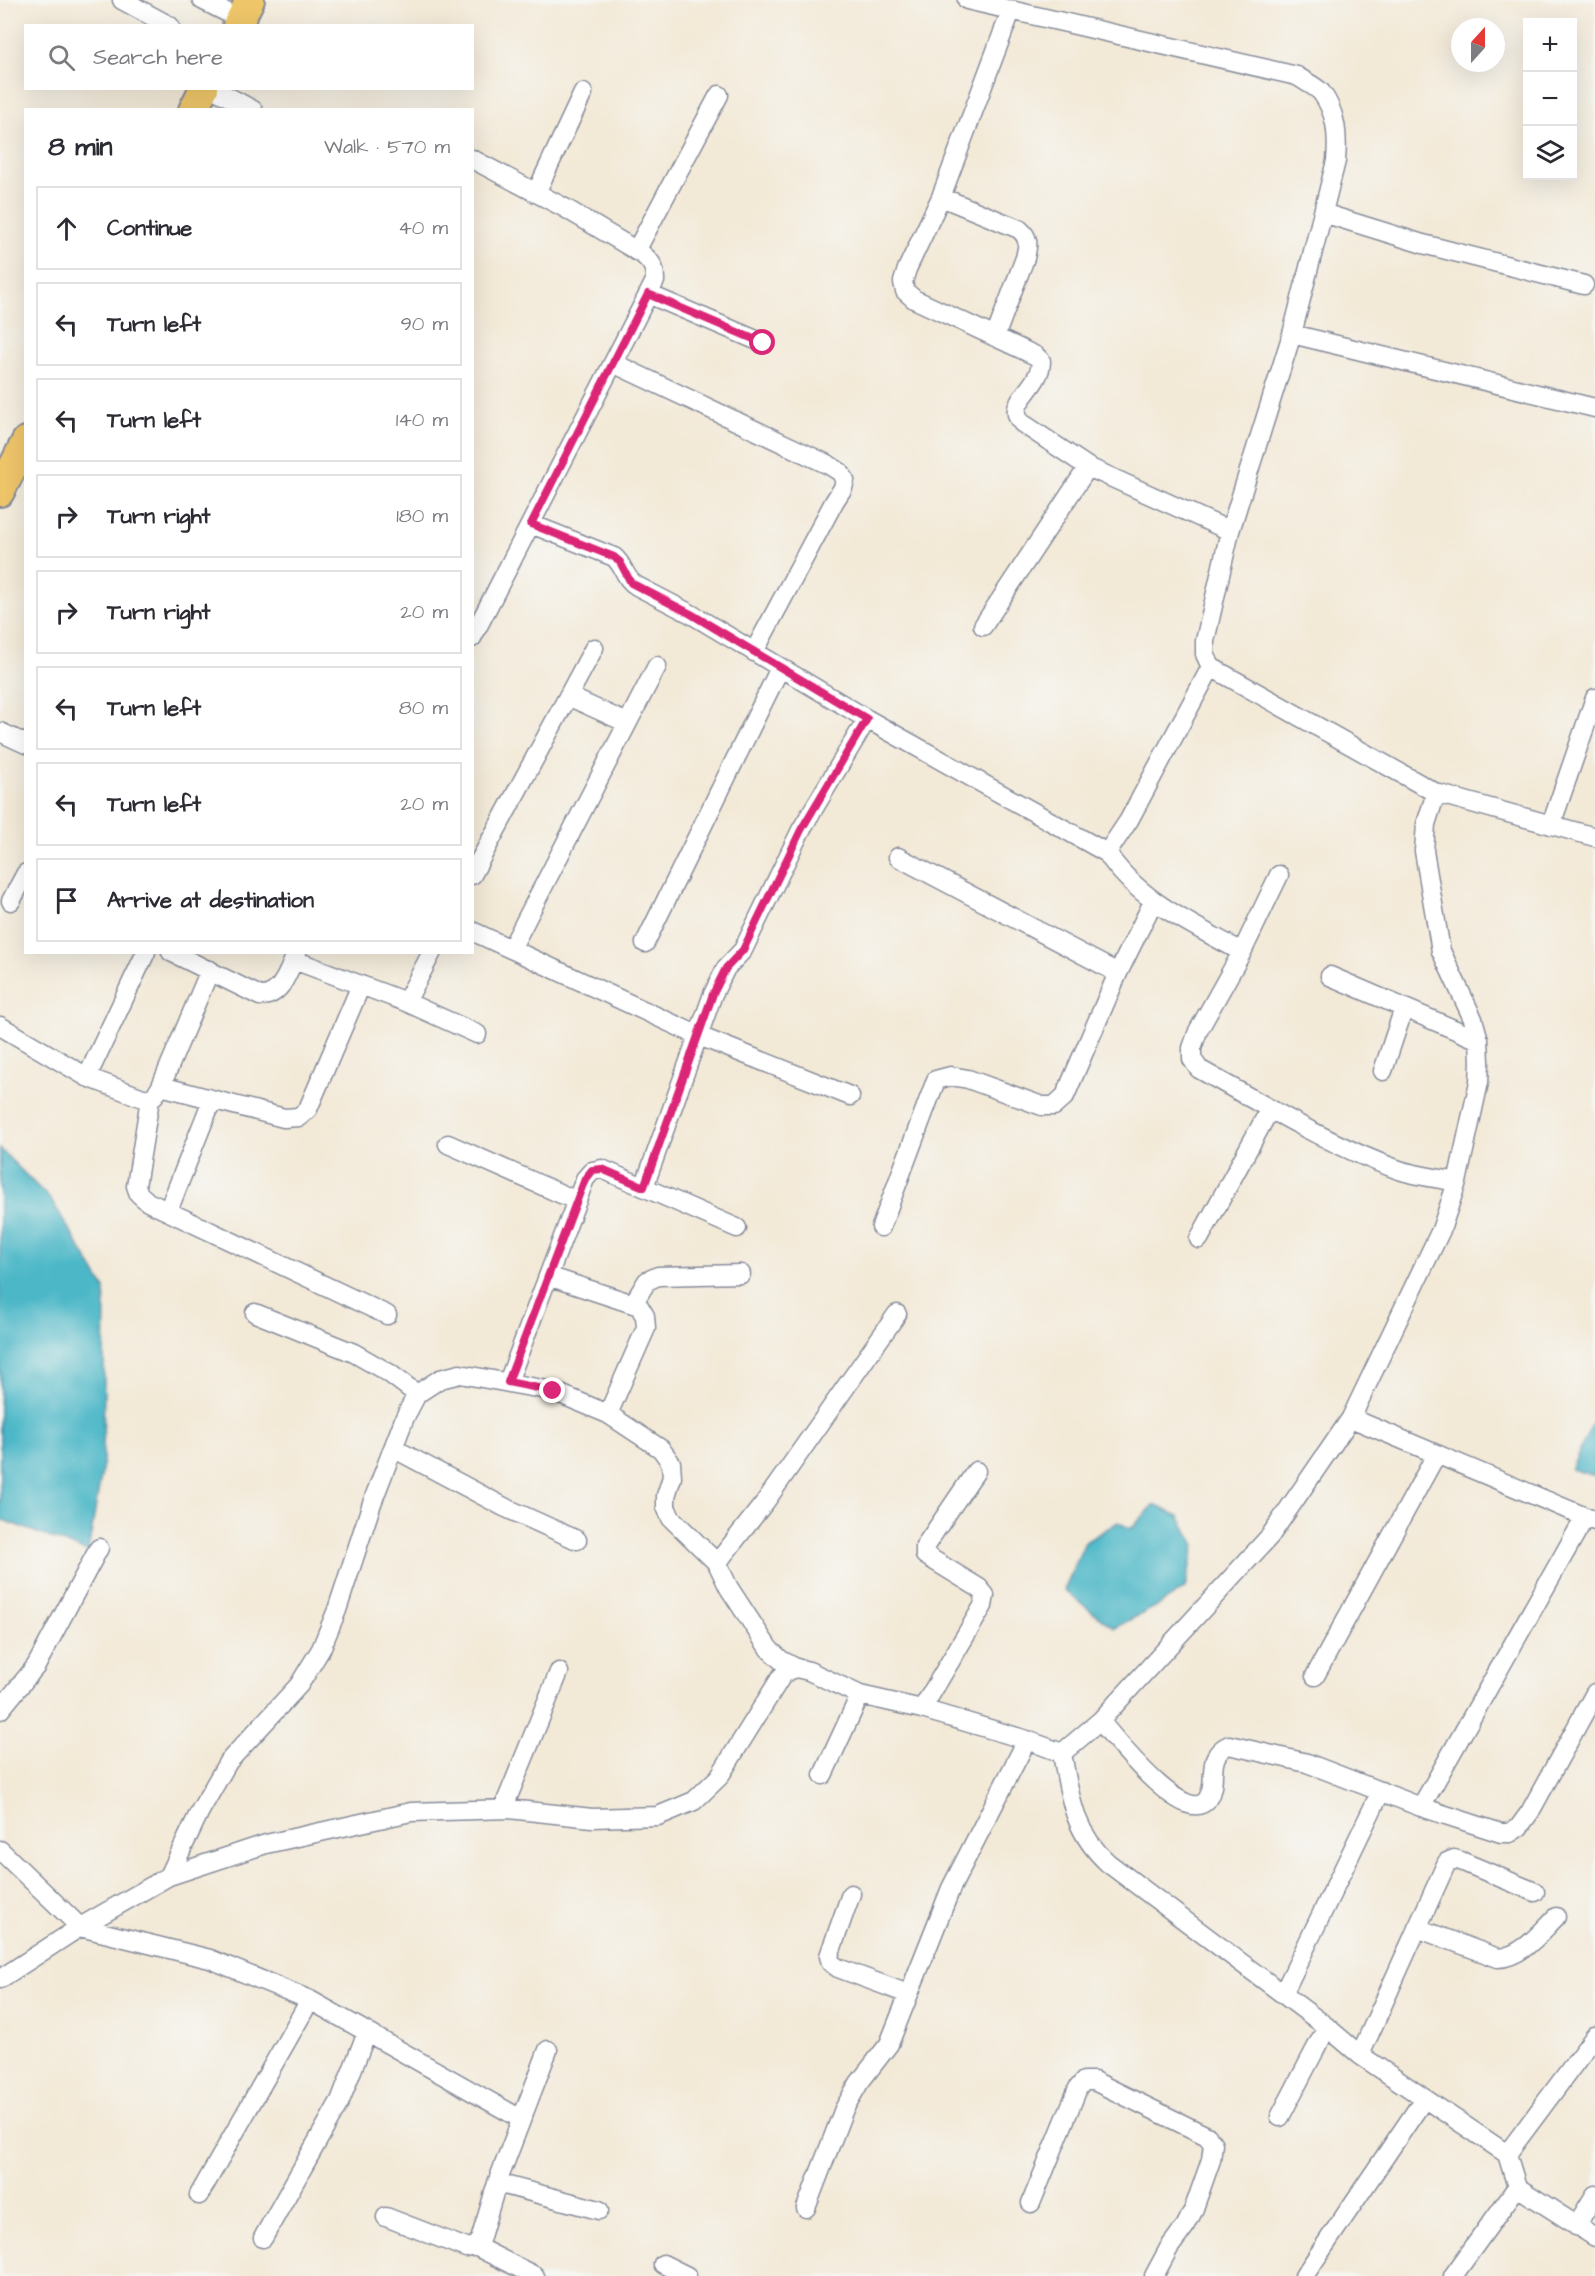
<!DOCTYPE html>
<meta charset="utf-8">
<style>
body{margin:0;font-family:"Architects Daughter",sans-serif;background:#f2f2f3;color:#2b2b33}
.controls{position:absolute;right:18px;top:18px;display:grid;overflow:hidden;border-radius:0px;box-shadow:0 6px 24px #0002}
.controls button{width:54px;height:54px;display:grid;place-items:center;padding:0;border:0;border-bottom:2px solid #e1e1e2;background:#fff;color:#2b2b33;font:30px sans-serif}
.compass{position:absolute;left:1451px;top:18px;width:54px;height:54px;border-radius:50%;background:#fff;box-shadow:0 6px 24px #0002;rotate:21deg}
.stop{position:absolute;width:18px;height:18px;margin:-14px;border:4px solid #db2777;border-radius:50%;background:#fff}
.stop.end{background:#db2777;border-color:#fff;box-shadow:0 2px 6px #0008}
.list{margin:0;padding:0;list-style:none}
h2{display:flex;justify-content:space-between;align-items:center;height:78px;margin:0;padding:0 24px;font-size:26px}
h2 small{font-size:20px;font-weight:400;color:#7c7c81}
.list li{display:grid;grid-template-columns:39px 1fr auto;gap:18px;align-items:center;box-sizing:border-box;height:84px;margin:0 12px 12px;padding:0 12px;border:2px solid #e1e1e2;border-radius:0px}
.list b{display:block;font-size:22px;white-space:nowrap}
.list em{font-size:20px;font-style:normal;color:#7c7c81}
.icon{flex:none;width:33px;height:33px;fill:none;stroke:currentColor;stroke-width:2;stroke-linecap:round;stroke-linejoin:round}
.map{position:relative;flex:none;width:1595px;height:2276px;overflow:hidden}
.search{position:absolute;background:#fff;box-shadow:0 6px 24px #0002;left:24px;top:24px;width:450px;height:66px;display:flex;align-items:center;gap:15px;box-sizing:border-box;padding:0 21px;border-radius:0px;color:#7c7c81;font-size:22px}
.panel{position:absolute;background:#fff;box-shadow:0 6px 24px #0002;left:24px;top:108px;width:450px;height:846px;border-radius:0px}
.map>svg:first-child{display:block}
.water{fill:#4bb7c7;stroke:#337392;stroke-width:1.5}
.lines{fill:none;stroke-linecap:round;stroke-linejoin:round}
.minor-casing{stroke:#878c9a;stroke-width:21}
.primary-casing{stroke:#878c9a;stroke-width:32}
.minor{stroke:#fff;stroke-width:18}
.primary{stroke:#eec569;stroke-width:28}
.route{stroke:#db2777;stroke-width:8}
</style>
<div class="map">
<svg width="1595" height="2276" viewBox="0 0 1595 2276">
<rect width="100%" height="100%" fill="#f6f6f2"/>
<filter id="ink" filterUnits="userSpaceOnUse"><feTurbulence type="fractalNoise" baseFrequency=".0167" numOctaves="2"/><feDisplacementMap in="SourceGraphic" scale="12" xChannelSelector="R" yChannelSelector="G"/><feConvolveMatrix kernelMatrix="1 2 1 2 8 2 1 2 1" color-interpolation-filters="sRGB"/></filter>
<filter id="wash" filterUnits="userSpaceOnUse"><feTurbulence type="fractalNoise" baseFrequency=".008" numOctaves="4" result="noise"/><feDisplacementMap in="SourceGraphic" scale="24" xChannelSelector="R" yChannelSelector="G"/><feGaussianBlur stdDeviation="1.35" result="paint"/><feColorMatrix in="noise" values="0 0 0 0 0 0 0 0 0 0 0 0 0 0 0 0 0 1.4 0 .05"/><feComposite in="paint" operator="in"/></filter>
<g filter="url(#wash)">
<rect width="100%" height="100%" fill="#f3e9d7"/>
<path class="water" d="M0,1149l52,52 53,88 -2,175 -15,88 -88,-33z
M1595,1418v58l-24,-7z
M1154,1505l25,11 16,29 -10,43 -26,17 -45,23 -50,-38 21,-48 33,-20 13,7z"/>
</g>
<g filter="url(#ink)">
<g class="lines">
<g class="minor-casing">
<path id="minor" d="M122,0l48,26
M202,0l38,19
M967,0l330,76c7,5 18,10 24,16 16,21 17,44 15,69l-44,173 -62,197 -25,110v13l6,13 225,126 159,44
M1011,11l-70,186 -34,72 -4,13 2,9 9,8 122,57 5,5c0,28 -38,41 -19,62l66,44 142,64
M212,88l41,22
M472,159l93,49 77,46c11,9 13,14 13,27l-183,357
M536,193l47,-100
M941,197l78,32c11,9 9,16 6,29l-30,79
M1323,213l100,31 161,41
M636,251l83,-156
M648,294l115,49
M1292,334l303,74
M613,363l216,102 11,7 5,8 -2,8 -9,14 -80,150
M531,524l83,33c11,9 10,22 23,29l54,28 176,105 240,134 22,-33 82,-153
M983,626l105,-159
M568,696l59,27
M0,732l26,12
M1436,793l-10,31 -2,27 17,100 32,68 6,21 1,22 -1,20 -22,100 -16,48 -90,188 -81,118 -170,185 -38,32c8,44 11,78 46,110l219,164 33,28 147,99 10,33 78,50
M1551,825l44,-127
M1107,853c31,48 87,72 135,99
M898,857l220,116
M472,875l122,-227
M1279,875l-37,77 -44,79 -6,17v11l7,10c63,35 132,77 200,101 18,6 39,8 58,12
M11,901l15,-28
M472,931l227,105 151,60
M645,943l135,-275
M511,949l146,-283
M171,952l89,44c22,1 29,-27 37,-44
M294,960l112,42 71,32
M1330,976l149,64
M406,1002l26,-50
M0,1026l87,51 56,21c10,1 13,-3 18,-12l49,-116
M1383,1071l21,-63
M87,1077l59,-125
M161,1086l123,32 15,-1 9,-8 53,-124
M150,1099l-14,87 3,8 9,8 239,113
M448,1144l129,57
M644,1187l69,-193 13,-26 17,-18 58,-120 66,-111
M168,1211l44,-111
M881,1227l55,-147 15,-4 17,3 74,27h12l11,-10 53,-123 35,-71
M1199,1239l71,-130
M548,1276l91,30 6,10 1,12 -38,86
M633,1304l14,-23 11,-5 83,-2
M255,1313l99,40 35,20 28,21
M508,1382l77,-203 7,-8 10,-2 135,59
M1351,1418l244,103
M393,1448l111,59 73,33
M717,1563l48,-61 132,-188
M1315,1676l121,-221
M922,1709l61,-103 2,-11 -6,-7 -54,-33v-9l51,-75
M0,1710l36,-44 63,-118
M1100,1721c13,15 88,111 108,77 11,-18 -4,-42 21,-53l78,18 114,44 80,26h9l9,-6 11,-15 65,-119
M823,1775l37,-80
M1421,1807l164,-290
M503,1809l56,-137
M0,1850l80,77 130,32 100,41 211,119
M169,1876l31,-65 28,-49 71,-77 22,-36 16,-39 35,-107 33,-86 12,-23 23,-15 20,-5 93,17 55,23 53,35 10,14 1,14 -6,19v11l5,11 46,45 12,25 40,61 12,11 15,8
M851,1894l-22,62 2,7 7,5 70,26
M1417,1928l81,30c24,-1 42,-25 58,-41
M0,1979l80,-52 89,-51 97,-32 145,-32 98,-3 83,9 66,-2 36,-15 25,-24 62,-100 6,-6 9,-3 13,3 51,24 62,14 105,31 35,13
M1283,1994l98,-203
M1360,2055l87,-193 7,-3 7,2 74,31
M1280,2117l47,-90
M1507,2154l88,-118
M497,2183l102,27
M199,2195l111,-195
M1031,2203l47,-115 6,-7h10l113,55 6,8 -2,16 -18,51 -7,14 -17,23 -15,28
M806,2208l38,-99 15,-26 30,-39 62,-156 76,-148
M386,2217l80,31 9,-2 5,-6 17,-57 51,-133
M1576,2226l19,-31
M263,2238l77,-137 27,-69
M475,2246l60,30
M663,2264l24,12
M1304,2276l120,-177
M1453,2276l64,-89"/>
</g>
<g class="primary-casing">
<path id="primary" d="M237,26l13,-26
M193,110l11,-22
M0,492l26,-51"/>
</g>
<use href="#minor" class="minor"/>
<use href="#primary" class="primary"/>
</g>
</g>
<g class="lines" filter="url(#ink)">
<path class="route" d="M553,1391l-45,-9 77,-203 7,-9 10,-1 42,18 69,-193 13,-26 17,-18 58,-120 66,-111 -176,-105 -60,-31 -11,-21 -6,-5 -83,-33 117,-230 115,49"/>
</g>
</svg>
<div class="controls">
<button>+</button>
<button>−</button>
<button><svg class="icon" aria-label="layers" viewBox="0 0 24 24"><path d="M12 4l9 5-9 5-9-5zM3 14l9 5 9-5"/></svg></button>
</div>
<svg class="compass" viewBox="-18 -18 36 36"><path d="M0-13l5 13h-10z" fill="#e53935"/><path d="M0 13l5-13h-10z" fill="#7c7c81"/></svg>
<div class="stop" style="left:763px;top:343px"></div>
<div class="stop end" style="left:553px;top:1391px"></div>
<div class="search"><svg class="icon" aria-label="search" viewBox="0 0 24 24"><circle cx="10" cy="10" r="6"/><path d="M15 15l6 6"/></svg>Search here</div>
<section class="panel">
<h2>8 min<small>Walk · 570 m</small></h2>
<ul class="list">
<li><svg class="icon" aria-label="ahead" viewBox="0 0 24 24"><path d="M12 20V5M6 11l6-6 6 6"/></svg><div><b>Continue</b></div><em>40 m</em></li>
<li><svg class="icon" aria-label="left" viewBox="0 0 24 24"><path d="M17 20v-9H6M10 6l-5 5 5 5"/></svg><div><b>Turn left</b></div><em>90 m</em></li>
<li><svg class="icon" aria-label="left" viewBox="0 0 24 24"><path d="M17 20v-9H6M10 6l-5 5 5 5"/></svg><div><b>Turn left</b></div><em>140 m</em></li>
<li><svg class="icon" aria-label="right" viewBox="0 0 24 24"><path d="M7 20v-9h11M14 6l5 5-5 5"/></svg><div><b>Turn right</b></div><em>180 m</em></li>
<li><svg class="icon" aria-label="right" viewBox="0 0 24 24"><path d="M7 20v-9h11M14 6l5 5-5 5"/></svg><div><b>Turn right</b></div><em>20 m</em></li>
<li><svg class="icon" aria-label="left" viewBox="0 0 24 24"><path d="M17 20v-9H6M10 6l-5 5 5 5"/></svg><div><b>Turn left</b></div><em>80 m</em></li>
<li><svg class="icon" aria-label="left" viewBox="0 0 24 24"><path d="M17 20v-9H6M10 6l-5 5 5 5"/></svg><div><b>Turn left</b></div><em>20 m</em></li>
<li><svg class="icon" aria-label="arrive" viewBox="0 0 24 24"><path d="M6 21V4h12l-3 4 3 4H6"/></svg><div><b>Arrive at destination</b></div></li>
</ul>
</section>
</div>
